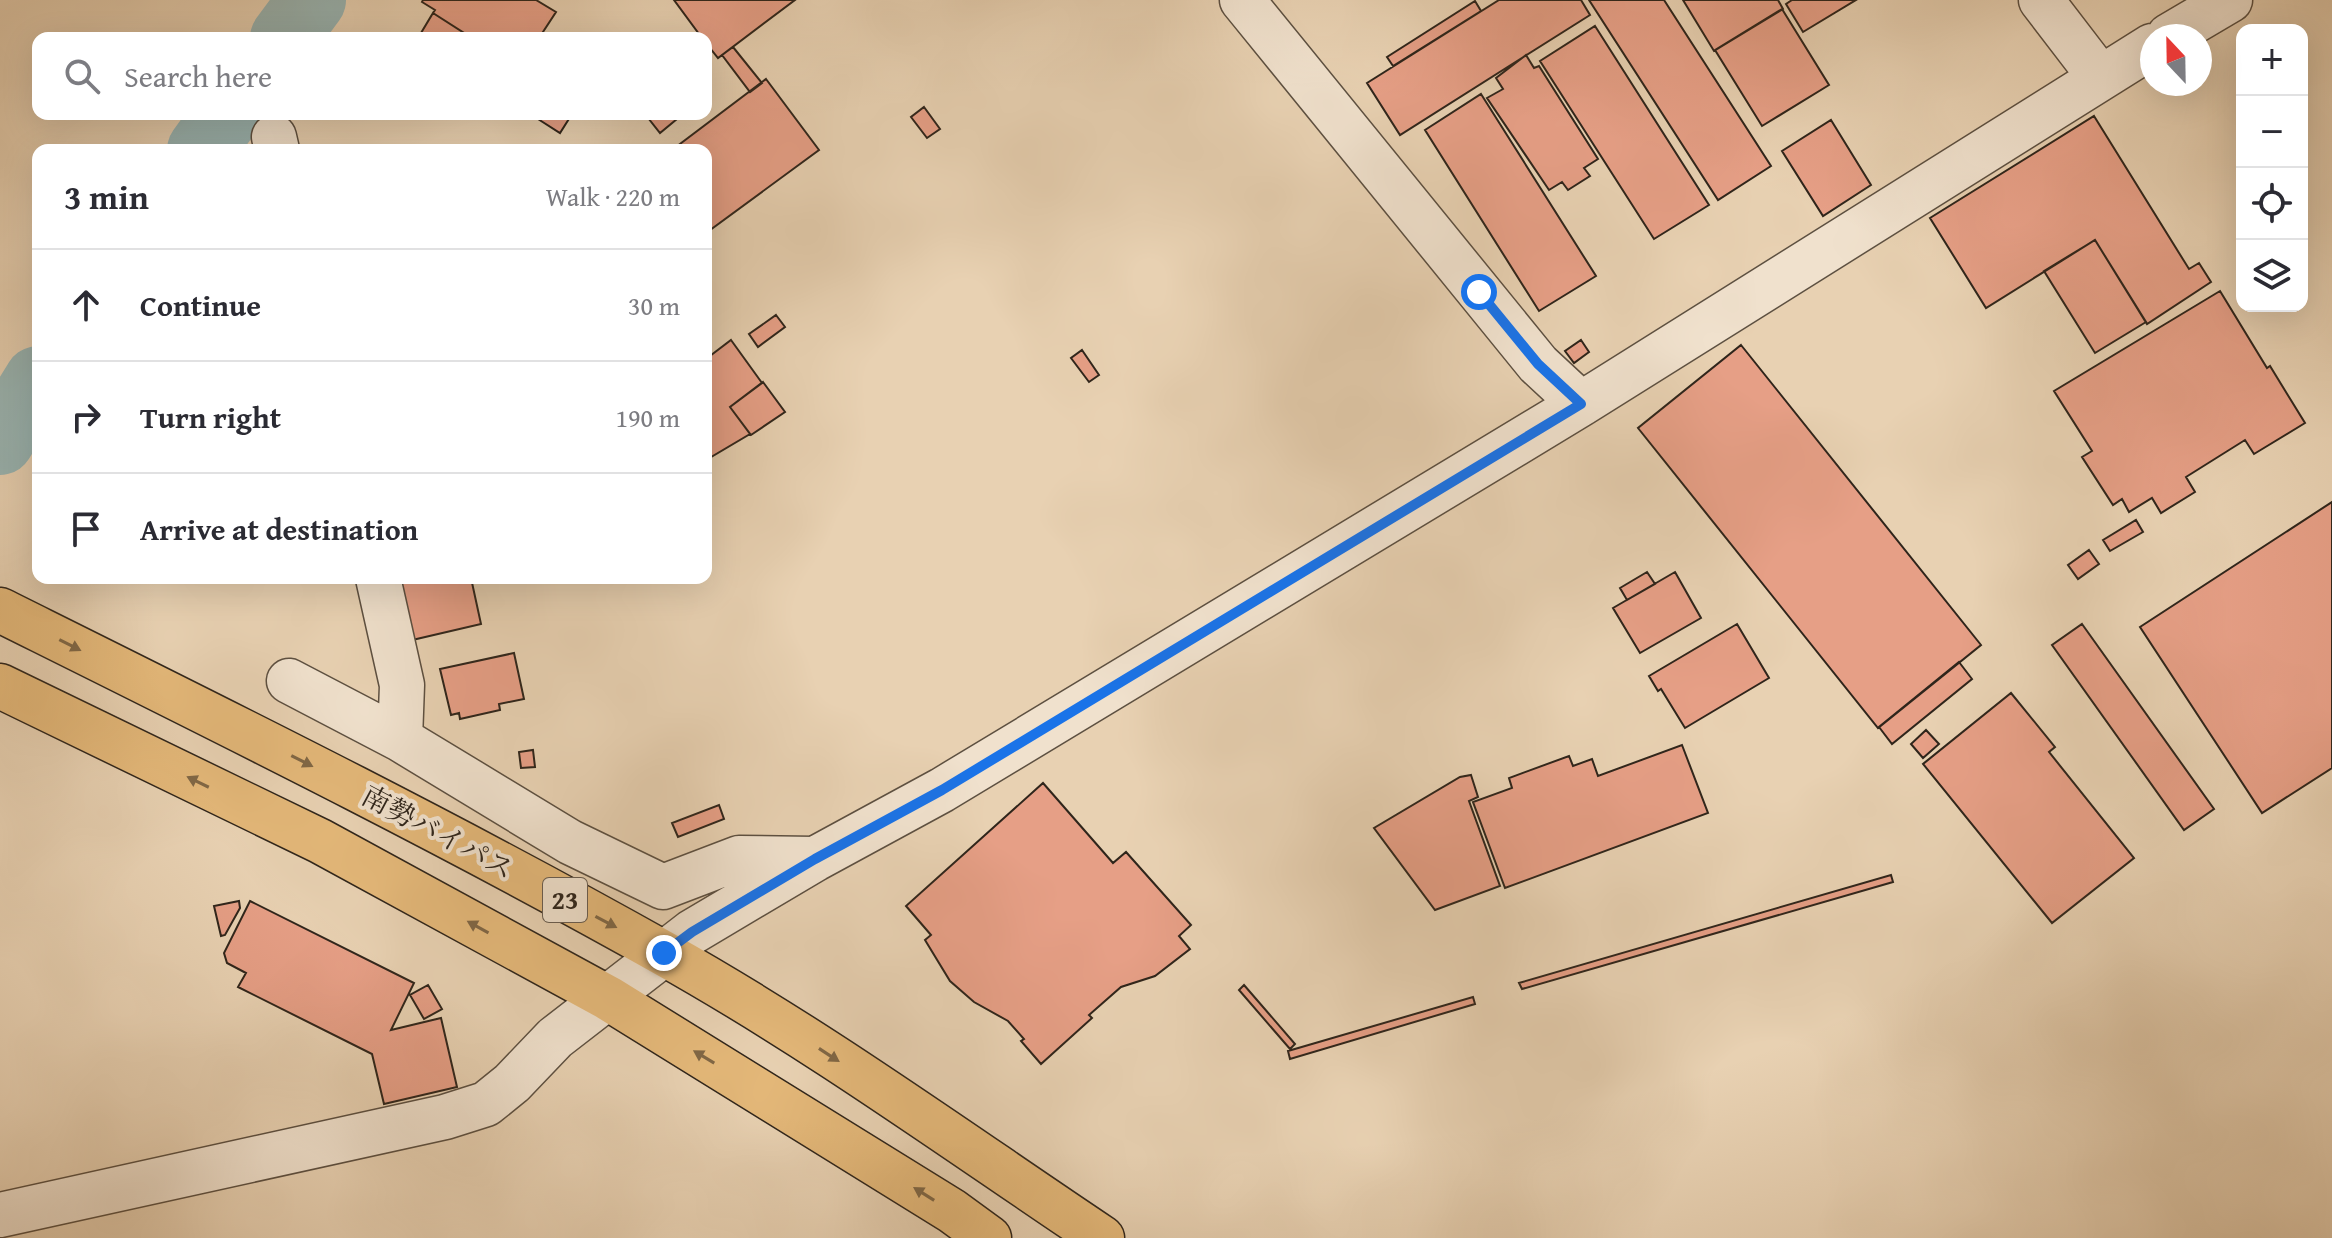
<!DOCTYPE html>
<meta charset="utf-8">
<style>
body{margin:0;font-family:"Gentium Book Plus","Noto Serif JP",serif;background:#f7f7f7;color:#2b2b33}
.controls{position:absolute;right:24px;top:24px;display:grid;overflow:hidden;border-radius:16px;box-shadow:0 8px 32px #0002}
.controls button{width:72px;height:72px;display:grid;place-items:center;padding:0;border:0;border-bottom:2px solid #e1e1e2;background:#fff;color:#2b2b33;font:40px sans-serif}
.compass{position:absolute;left:2140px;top:24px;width:72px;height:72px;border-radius:50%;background:#fff;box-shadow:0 8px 32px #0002;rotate:338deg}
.stop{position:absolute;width:24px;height:24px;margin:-18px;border:6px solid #1a73e8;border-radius:50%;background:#fff}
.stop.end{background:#1a73e8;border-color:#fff;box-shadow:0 2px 8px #0008}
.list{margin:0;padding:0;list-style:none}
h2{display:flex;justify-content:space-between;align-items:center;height:104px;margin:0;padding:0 32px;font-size:34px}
h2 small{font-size:26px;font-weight:400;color:#7c7c81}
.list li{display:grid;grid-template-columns:52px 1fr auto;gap:24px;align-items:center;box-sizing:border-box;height:112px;padding:0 32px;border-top:2px solid #e1e1e2}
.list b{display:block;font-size:30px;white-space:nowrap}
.list em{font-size:26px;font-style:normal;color:#7c7c81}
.icon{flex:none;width:44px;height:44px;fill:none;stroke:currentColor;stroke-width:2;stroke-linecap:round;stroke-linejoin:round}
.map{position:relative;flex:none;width:2332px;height:1238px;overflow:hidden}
.search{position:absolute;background:#fff;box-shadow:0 8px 32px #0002;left:32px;top:32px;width:680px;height:88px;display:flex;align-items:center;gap:20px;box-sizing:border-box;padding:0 28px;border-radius:16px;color:#7c7c81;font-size:30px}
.panel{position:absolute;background:#fff;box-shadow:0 8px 32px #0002;left:32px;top:144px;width:680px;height:440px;border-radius:16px}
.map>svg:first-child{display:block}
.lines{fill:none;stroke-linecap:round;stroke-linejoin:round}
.river{stroke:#99b5b3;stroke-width:68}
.building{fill:#e69f86;stroke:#2f251b;stroke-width:2}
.minor-casing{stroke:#5d5041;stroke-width:47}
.highway-casing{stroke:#2f251b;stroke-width:47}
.minor{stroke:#f0e1cd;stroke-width:44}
.highway{stroke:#e4b879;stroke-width:44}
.oneway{fill:#806745}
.route{stroke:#1a73e8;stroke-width:10}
.labels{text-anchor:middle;stroke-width:8;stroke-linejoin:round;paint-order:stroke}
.shield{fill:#f0e1cd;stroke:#695d50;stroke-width:2}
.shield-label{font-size:26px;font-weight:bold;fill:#2f251b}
.street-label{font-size:28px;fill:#2f251b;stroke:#f0e1cd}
</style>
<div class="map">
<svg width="2332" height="1238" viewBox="0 0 2332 1238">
<rect width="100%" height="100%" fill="#e8d1b2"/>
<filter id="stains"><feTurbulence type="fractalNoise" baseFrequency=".0025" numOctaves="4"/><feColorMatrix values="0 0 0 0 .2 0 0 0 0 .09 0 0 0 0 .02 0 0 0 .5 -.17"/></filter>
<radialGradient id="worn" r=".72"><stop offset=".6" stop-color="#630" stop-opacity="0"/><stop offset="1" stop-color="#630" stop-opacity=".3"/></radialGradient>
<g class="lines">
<path class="river" d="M284,38l28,-38
M201,150l26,-36
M0,441l38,-61"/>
</g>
<path class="building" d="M423,0h113l20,12 -17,26h-67l-39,-25 2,-3 -13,-8z
M674,0h121l-77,58 -12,-15v-5h-4z
M1499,0h82l9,15 -190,120 -33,-52z
M1589,0h75l107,166 -53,34z
M1683,0h95l5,9 -69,42z
M1792,0h64l-53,32 -17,-28z
M1475,1l6,10 -88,55 -6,-9z
M1782,9l47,76 -67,41 -47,-76z
M433,13l39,25h-54z
M1595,26l114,179 -55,34 -114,-178z
M733,47l29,36 -12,9 -28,-37z
M1526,55l8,13 5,-2 59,93 -14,9 6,8 -22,14 -6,-8 -13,8 -62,-92 16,-9 -7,-11z
M766,79l53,71 -113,83v-83h-34z
M1481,94l115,182 -57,35 -114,-181z
M924,107l16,22 -13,9 -16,-21z
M541,114h31l-12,19 -22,-14z
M645,114h38l-23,19z
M2094,116l95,153 10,-6 12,19 -64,42 -52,-84 -109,68 -56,-90z
M1831,120l40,65 -48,31 -41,-65z
M2095,240l51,82 -51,31 -51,-82z
M2220,291l47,77 3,-2 35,57 -51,31 -9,-14 -59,37 9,15 -34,21 -9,-15 -23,14 -7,-13 -9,6 -31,-48 10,-6 -38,-60z
M776,315l9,12 -27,20 -9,-13z
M731,340l31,43 -32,24 20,27 -44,26v-101z
M1581,340l8,12 -15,11 -9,-12z
M1741,345l240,300 -103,83 -240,-300z
M1082,350l17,25 -10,7 -18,-24z
M763,382l22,30 -34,23 -21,-28z
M2332,502v266l-70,45 -122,-186z
M2136,520l7,12 -33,19 -7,-11z
M2089,550l10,14 -21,15 -10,-14z
M1647,572l8,12 -28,16 -7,-12z
M1675,572l26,46 -61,35 -27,-45z
M393,578h78l10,46 -73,17z
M1737,624l32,54 -84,50 -24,-39 -3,2 -9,-15z
M2082,624l132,185 -30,21 -132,-185z
M514,653l10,46 -25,5 1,6 -40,9 -1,-6 -8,2 -11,-46z
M1959,662l13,17 -80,65 -13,-17z
M2011,693l44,54 -6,5 85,106 -82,65 -129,-159z
M1926,730l13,14 -16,14 -12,-14z
M1682,745l26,68 -203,75 -32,-86 39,-14 -3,-10 60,-22 4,10 19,-7 6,17z
M533,750l2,17 -14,1 -2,-16z
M1471,775l7,22 -9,4 31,85 -65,24 -61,-82 86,-51z
M1043,783l70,80 13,-11 65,73 -12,11 11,13 -35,27 -34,11 -32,28 3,3 -51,46 -20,-23 3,-2 -16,-18 -34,-19 -24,-21 -25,-41 6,-5 -25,-29z
M719,805l5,14 -46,18 -6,-14z
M1891,875l2,7 -371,107 -3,-6z
M239,901l1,7 -15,27 -4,1 -7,-30z
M250,901l164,82 -23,47 50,-12 16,69 -73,17 -12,-50 -134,-67 8,-14 -19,-10 -3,-10z
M428,985l14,24 -18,10 -14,-24z
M1244,985l51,59 -5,5 -51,-59z
M1473,997l2,7 -185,55 -2,-8z"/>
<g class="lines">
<g class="minor-casing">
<path id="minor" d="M1242,0l296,364 43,40
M2041,0l59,77
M2169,36l61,-36
M274,137l3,13
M378,578l24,107 -2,54
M289,681l111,58 170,103 93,45 76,-29 76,1
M0,1215l445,-98 41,-13 26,-21 43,-45 137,-106 123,-73 127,-69 639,-386 571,-358"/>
</g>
<g class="highway-casing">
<path id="highway" d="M0,610c223,111 446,221 663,343 152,85 294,188 439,285
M0,686l320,155 288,157 344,213 37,27"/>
</g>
<use href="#minor" class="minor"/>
<use href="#highway" class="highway"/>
</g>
<defs><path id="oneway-solid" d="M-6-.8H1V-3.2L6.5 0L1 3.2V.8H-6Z" transform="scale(2)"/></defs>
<g class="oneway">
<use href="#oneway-solid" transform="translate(70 645) rotate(27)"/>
<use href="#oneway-solid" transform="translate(302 761) rotate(27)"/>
<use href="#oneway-solid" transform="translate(198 782) rotate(-154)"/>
<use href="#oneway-solid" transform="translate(606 922) rotate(28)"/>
<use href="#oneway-solid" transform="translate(478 927) rotate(-151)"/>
<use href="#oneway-solid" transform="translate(829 1055) rotate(33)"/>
<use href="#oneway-solid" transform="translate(704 1057) rotate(-149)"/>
<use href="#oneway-solid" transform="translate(924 1194) rotate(-148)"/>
</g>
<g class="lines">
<path class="route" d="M664,953l28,-21 123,-73 127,-69 639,-386 -43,-40 -59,-72"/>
</g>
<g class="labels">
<rect class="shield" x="543" y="878" width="44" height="44" rx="6"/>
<g class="shield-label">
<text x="565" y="909">23</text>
</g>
<g class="street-label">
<text transform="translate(438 832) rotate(28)" y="10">南勢バイパス</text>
</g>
</g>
<rect width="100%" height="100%" filter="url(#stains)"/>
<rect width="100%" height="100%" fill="url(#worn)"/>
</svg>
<div class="controls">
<button>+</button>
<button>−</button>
<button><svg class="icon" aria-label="locate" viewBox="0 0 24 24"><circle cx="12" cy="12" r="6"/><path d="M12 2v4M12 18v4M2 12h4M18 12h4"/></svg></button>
<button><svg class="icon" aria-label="layers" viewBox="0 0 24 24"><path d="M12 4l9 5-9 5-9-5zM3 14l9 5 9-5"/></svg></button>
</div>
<svg class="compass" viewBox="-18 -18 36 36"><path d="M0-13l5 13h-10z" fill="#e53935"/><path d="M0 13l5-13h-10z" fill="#7c7c81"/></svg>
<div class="stop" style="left:1479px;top:292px"></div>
<div class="stop end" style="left:664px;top:953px"></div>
<div class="search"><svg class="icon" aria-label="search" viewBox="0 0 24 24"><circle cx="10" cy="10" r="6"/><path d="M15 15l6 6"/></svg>Search here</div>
<section class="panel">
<h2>3 min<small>Walk · 220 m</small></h2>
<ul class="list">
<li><svg class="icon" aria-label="ahead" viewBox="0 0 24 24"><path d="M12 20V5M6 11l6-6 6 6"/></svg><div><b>Continue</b></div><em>30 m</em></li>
<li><svg class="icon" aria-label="right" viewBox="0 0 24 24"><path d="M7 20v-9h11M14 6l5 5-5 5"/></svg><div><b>Turn right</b></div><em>190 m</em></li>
<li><svg class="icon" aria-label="arrive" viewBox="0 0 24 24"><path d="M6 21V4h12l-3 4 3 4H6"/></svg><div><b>Arrive at destination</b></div></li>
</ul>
</section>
</div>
